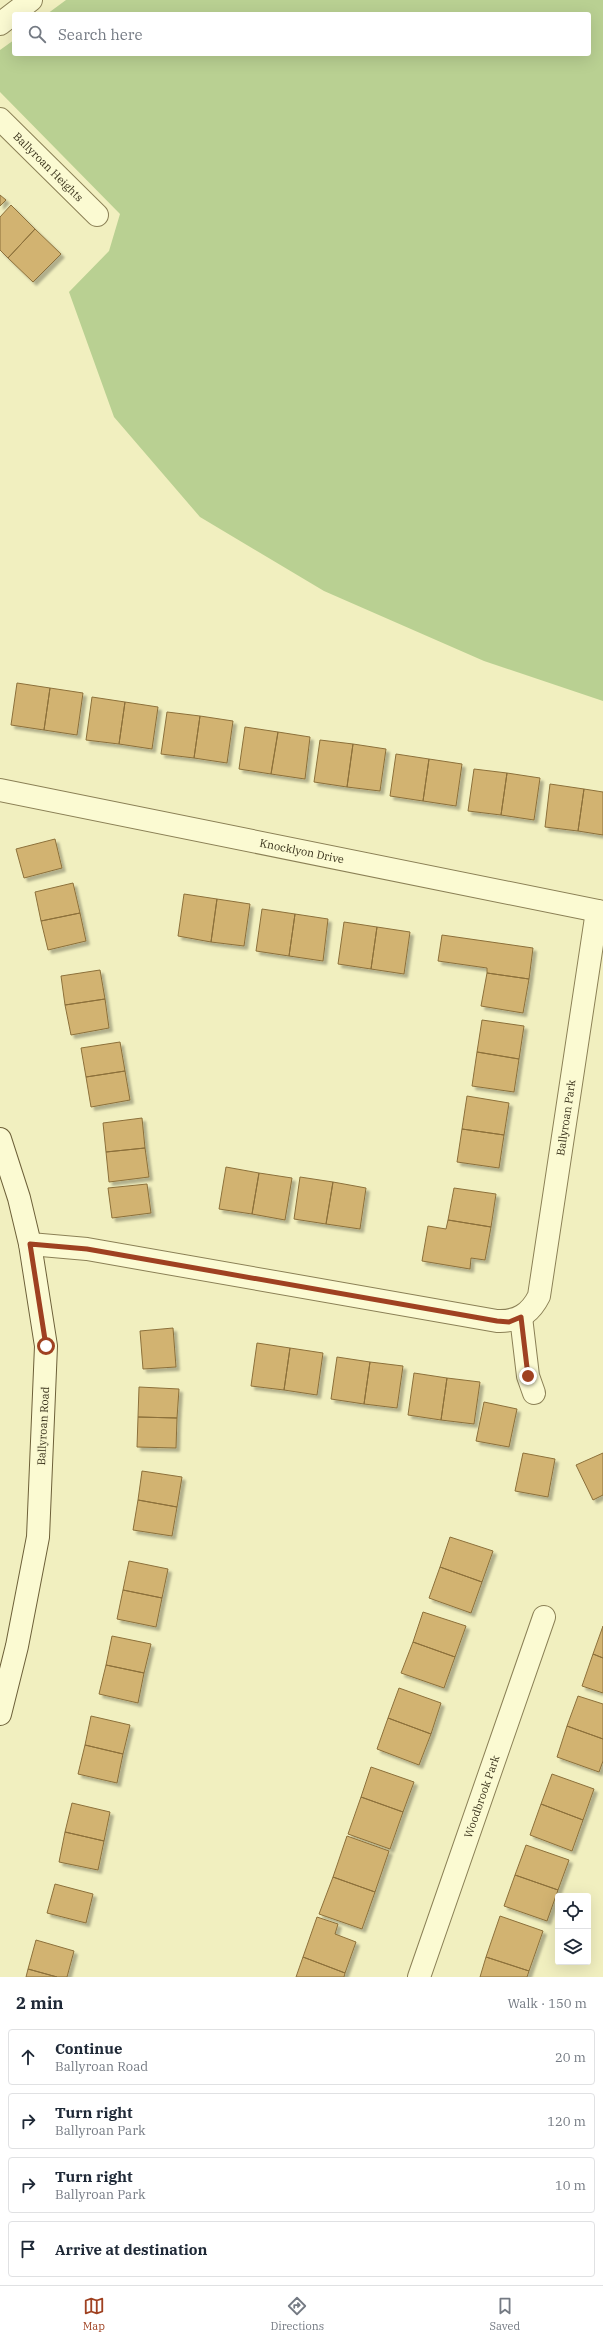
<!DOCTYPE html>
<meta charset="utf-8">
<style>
body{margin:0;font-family:"IBM Plex Serif",serif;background:#f2f2f3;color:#1f2937}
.controls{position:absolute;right:12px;bottom:12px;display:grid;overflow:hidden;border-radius:4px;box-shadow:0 4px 16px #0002}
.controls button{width:36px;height:36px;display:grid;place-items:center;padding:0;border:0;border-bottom:1px solid #e0e1e3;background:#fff;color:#1f2937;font:20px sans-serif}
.stop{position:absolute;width:12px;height:12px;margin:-9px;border:3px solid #9f4121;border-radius:50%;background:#fff}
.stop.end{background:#9f4121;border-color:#fff;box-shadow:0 1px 4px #0008}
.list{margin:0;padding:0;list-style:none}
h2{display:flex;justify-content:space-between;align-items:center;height:52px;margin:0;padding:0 16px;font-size:17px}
h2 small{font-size:13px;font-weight:400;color:#747a83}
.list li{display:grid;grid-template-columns:26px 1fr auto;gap:12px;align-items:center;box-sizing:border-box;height:56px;margin:0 8px 8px;padding:0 8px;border:1px solid #e0e1e3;border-radius:4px}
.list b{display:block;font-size:15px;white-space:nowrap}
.list p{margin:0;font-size:13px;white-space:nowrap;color:#747a83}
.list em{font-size:13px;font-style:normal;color:#747a83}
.icon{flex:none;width:22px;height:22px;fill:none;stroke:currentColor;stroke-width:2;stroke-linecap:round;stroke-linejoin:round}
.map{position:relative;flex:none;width:603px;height:1977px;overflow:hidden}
.search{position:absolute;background:#fff;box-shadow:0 4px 16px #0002;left:12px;right:12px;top:12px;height:44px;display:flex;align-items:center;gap:10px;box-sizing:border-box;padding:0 14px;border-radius:4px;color:#747a83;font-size:15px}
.sheet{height:308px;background:#fff}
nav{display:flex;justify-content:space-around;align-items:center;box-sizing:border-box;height:56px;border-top:1px solid #e0e1e3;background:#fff;font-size:11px;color:#747a83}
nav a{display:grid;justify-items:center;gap:2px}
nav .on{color:#9f4121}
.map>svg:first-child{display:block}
.green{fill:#b9d092}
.building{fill:#d2b371;stroke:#8c703a;filter:url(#shadow)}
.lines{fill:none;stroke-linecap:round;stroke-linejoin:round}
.minor-casing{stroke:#8b8056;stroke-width:24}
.secondary-casing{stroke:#6d6039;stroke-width:24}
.minor{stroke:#fbfad2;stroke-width:22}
.secondary{stroke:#fbfad2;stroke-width:22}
.route{stroke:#9f4121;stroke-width:5}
.labels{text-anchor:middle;stroke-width:3;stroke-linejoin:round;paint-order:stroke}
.street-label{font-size:11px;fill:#39321b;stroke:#f8f7cf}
</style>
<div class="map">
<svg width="603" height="1977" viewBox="0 0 603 1977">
<defs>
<filter id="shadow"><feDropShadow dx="3.5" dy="3.5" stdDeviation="1" flood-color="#0004"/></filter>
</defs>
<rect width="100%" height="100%" fill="#f1efbf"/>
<path class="green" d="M66,0h537v701l-119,-40 -160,-70 -124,-74 -86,-100 -45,-125 40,-41 11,-37 -120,-122v-42l14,-10v14h575v-40h-542z"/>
<path class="building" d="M0,195l6,5 -6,6z
M11,205l24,24 -27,29 -8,-8v-33z
M35,229l26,25 -28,28 -25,-24z
M17,683l33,5 -6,42 -33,-5z
M50,688l33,5 -6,42 -33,-5z
M92,697l33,5 -6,42 -33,-4z
M125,702l33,5 -6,42 -33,-5z
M167,712l33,4 -6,42 -33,-4z
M200,716l33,5 -6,42 -33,-5z
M245,727l33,5 -7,42 -32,-5z
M278,732l32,5 -5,42 -34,-5z
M320,740l33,4 -6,43 -33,-5z
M353,744l33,5 -6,42 -33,-4z
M396,754l33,5 -6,42 -33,-5z
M429,759l33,5 -6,42 -33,-5z
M474,769l33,4 -6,42 -33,-4z
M507,773l33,5 -6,42 -33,-5z
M550,784l34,5 -6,42 -33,-4z
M584,789l19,3v43l-25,-4z
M55,839l7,29 -38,10 -8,-29z
M73,883l7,30 -39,8 -6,-29z
M184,894l33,5 -6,43 -33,-6z
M217,899l33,5 -6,42 -33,-4z
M262,909l33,5 -6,42 -33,-5z
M80,913l6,28 -38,9 -7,-29z
M295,914l33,5 -5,42 -34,-5z
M344,922l33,5 -6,42 -33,-5z
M377,927l33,5 -6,42 -33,-5z
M442,935l91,13 -4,31 -42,-6v-5l-49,-7z
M100,970l5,29 -40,6 -4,-29z
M487,973l42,6 -6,34 -42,-7z
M105,999l4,29 -38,7 -6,-30z
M482,1020l42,6 -5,33 -42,-7z
M120,1042l5,29 -39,6 -5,-29z
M477,1052l42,7 -5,33 -42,-6z
M125,1071l5,29 -39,7 -5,-30z
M467,1096l42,7 -5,32 -42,-6z
M142,1118l3,30 -39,4 -3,-29z
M462,1129l42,6 -5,33 -42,-6z
M145,1148l4,29 -40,5 -3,-30z
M226,1167l33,6 -7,41 -33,-5z
M259,1173l33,5 -7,42 -33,-6z
M300,1177l33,5 -7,42 -32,-5z
M333,1182l33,6 -6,41 -34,-5z
M147,1184l4,29 -39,5 -4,-30z
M454,1188l42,6 -5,33 -43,-7z
M448,1220l43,7 -6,33 -14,-2 -1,11 -48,-8 6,-35 18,3z
M173,1328l3,39 -33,2 -3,-38z
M257,1343l33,5 -6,42 -33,-4z
M290,1348l33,5 -6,42 -33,-5z
M337,1357l33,5 -6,42 -33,-5z
M370,1362l33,4 -6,42 -33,-4z
M414,1373l33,5 -6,42 -33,-5z
M447,1378l33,4 -6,42 -33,-4z
M139,1387l40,2 -2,29 -39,-1z
M484,1402l33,7 -8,38 -33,-6z
M138,1417l39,1 -1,30 -39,-1z
M523,1453l32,6 -7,38 -33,-6z
M603,1453v42l-10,5 -17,-35z
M142,1471l40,6 -5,30 -39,-7z
M138,1500l39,7 -5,29 -39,-6z
M450,1537l43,14 -11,31 -42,-15z
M129,1561l39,8 -6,29 -39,-8z
M440,1567l42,15 -11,31 -42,-15z
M123,1590l39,8 -6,29 -39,-8z
M423,1612l43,14 -11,31 -42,-15z
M603,1626v32l-10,-4z
M112,1636l39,8 -7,29 -38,-8z
M413,1642l42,15 -11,31 -43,-15z
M593,1654l10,4v35l-21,-7z
M106,1665l38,8 -6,30 -39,-9z
M399,1688l42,15 -10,31 -43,-16z
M578,1696l25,8v35l-36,-13z
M91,1716l39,9 -7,29 -38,-9z
M388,1718l43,16 -12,31 -42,-16z
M567,1726l36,13v22l-4,11 -42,-15z
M85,1745l38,9 -6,29 -39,-9z
M371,1767l43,15 -11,30 -42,-15z
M552,1774l42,15 -11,31 -42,-16z
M361,1797l42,15 -13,37 -42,-15z
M72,1803l38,9 -6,29 -39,-9z
M541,1804l42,16 -11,31 -42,-16z
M65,1832l39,9 -6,29 -39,-8z
M347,1836l42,15 -14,41 -42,-15z
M526,1845l43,15 -11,30 -43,-15z
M515,1875l43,15 -11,31 -43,-15z
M333,1877l42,15 -13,37 -43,-15z
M55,1884l38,10 -7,29 -39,-10z
M500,1916l43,15 -14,40 -43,-14z
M317,1917l21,7 -3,10 21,8 -11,31 -42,-16z
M36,1940l38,11 -7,26h-10l-29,-8z
M303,1957l42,16 -1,4h-48z
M486,1957l43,14 -2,6h-47z
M28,1969l29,8h-31z"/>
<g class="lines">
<g class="minor-casing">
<g id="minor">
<path d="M0,24l31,-24"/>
<path id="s1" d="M0,119l97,96"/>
<path id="s2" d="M0,790l603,122"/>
<path id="s3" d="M30,1244l57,5 410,72c20,1 33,-7 42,-25l58,-385"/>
<path d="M521,1317l7,59 6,17"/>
<path id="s4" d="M419,1977l125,-360"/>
</g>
</g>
<g class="secondary-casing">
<path id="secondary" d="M0,1139l19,59 11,46 16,102 -8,191 -21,109 -17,68"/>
</g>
<use href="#minor" class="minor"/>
<use href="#secondary" class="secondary"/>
</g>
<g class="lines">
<path class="route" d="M46,1346l-16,-102 57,5 410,72 12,1 12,-5 7,59"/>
</g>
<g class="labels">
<g class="street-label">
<text dy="4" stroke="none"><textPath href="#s1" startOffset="68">Ballyroan Heights</textPath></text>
<text dy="4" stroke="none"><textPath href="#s2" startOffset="308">Knocklyon Drive</textPath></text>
<text dy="4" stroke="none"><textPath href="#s3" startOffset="706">Ballyroan Park</textPath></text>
<text transform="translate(43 1426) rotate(-87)" y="4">Ballyroan Road</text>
<text dy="4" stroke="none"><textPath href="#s4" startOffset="191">Woodbrook Park</textPath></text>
</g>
</g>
</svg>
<div class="controls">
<button><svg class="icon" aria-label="locate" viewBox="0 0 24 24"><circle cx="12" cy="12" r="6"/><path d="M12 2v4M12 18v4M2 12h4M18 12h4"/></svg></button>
<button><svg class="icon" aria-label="layers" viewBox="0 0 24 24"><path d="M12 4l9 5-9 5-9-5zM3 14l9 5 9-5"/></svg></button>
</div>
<div class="stop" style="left:46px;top:1346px"></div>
<div class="stop end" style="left:528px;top:1376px"></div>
<div class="search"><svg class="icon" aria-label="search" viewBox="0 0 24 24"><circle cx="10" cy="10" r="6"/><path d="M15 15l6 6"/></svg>Search here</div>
</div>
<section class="sheet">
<h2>2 min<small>Walk · 150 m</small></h2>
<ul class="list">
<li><svg class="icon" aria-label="ahead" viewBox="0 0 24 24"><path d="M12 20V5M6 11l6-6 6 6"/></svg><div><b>Continue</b><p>Ballyroan Road</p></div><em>20 m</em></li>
<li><svg class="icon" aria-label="right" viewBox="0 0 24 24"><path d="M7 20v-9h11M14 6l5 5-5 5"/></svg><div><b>Turn right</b><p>Ballyroan Park</p></div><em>120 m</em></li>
<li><svg class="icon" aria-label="right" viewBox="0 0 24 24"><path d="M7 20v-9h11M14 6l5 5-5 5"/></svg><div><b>Turn right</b><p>Ballyroan Park</p></div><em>10 m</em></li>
<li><svg class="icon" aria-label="arrive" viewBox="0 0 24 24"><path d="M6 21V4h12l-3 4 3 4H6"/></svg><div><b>Arrive at destination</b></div></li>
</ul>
</section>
<nav>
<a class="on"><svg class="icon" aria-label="map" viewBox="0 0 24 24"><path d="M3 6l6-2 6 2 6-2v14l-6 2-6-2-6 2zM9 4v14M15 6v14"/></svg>Map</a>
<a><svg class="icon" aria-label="directions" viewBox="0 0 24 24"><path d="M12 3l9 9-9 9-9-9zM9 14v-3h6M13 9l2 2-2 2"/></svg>Directions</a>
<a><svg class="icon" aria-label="saved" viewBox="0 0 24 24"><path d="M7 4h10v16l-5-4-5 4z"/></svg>Saved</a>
</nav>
